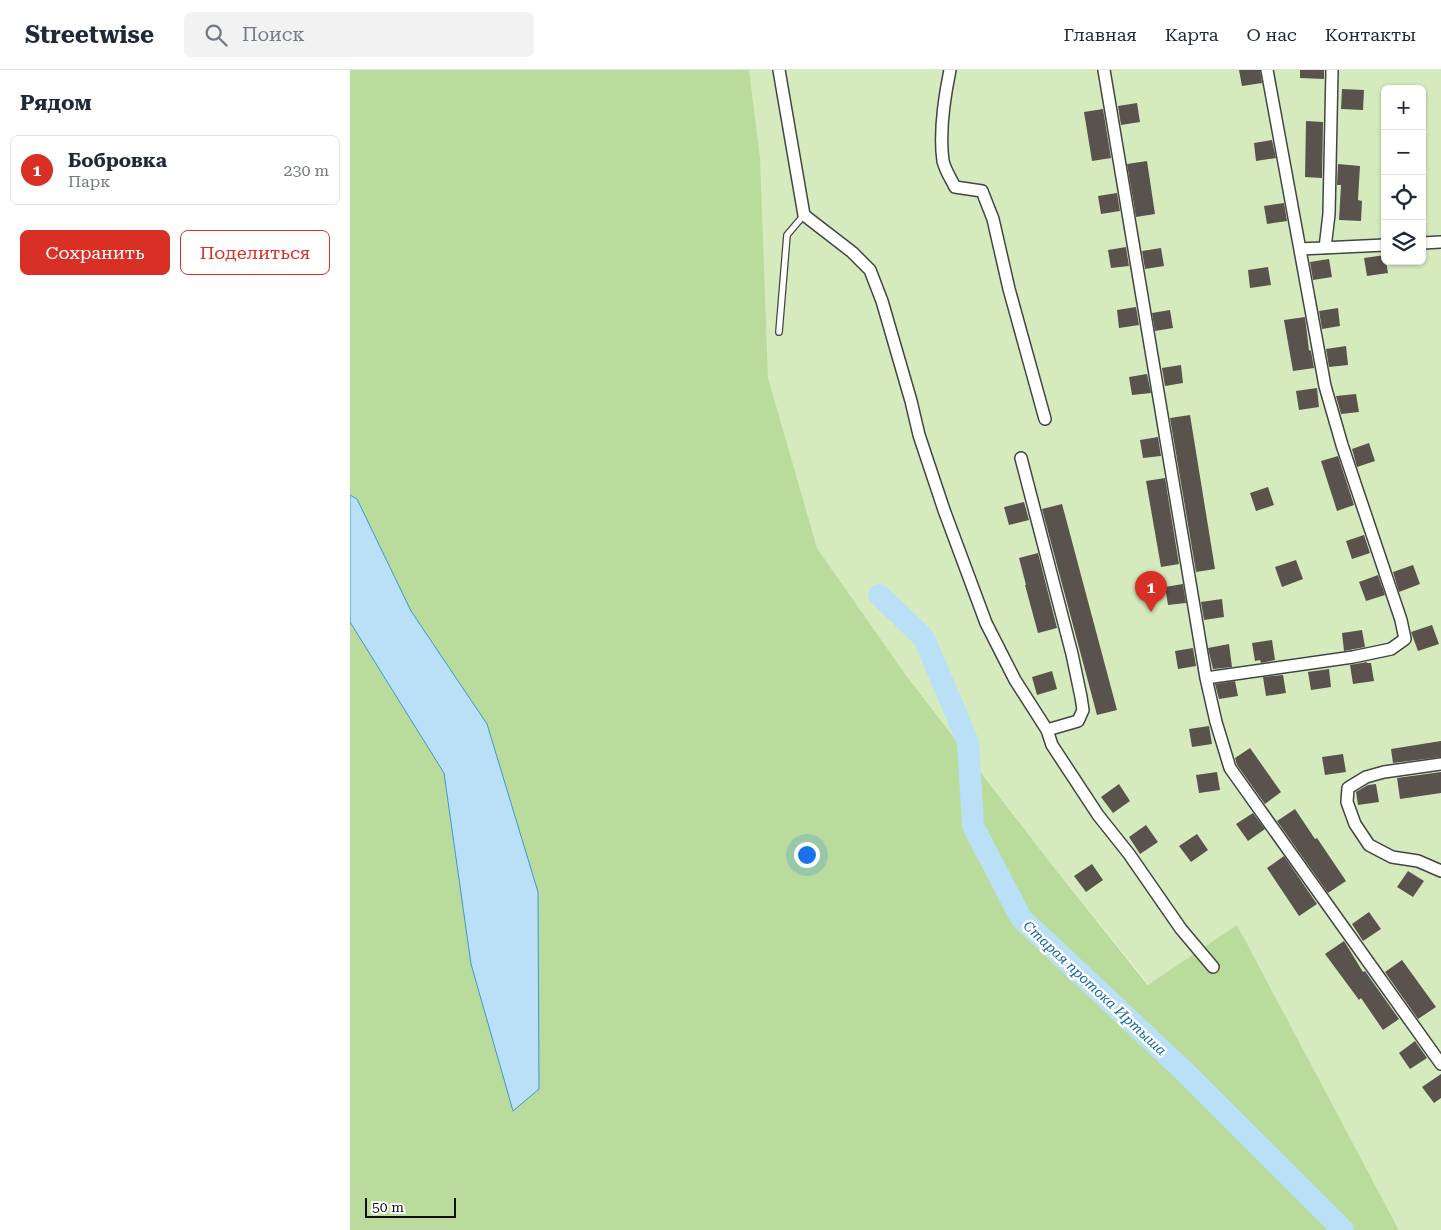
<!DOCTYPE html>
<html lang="ru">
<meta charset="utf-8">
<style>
body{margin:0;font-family:"Roboto Serif",serif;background:#f2f2f3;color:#1f2937}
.controls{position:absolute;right:15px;top:15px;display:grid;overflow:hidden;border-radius:8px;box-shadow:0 1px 4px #0004}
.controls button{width:45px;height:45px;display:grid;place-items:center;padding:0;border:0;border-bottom:1px solid #e0e1e3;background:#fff;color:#1f2937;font:25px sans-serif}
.scale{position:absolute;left:15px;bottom:12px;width:91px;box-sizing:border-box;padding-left:5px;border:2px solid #111;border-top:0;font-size:14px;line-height:18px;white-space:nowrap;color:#111;-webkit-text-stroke:4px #fff;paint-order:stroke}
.you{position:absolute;left:456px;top:784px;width:18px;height:18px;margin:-12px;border:4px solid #fff;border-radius:50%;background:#1a73e8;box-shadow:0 0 0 8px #1a73e833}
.badge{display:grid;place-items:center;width:32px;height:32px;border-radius:50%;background:#d93025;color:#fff;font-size:16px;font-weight:700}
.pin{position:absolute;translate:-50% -41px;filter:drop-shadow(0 1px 2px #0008)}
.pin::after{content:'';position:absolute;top:26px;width:18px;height:15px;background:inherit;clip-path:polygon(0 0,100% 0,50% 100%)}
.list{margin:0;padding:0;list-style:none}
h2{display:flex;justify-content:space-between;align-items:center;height:65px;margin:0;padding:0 20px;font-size:21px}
h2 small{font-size:16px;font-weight:400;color:#747a83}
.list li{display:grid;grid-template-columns:32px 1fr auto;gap:15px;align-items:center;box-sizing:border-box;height:70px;margin:0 10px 10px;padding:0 10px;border:1px solid #e0e1e3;border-radius:8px}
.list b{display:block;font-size:19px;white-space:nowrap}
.list p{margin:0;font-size:16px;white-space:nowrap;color:#747a83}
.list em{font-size:16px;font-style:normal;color:#747a83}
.actions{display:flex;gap:10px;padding:15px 20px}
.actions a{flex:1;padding:11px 0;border:1px solid #d93025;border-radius:8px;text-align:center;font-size:18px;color:#d93025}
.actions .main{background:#d93025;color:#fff}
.icon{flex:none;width:28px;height:28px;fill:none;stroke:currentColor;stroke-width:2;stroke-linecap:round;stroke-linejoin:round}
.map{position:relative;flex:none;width:1091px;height:1160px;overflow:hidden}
header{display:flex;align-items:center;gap:30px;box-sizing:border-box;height:70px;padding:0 25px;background:#fff;border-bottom:1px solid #e0e1e3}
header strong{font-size:24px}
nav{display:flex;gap:28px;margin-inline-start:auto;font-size:18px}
.search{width:350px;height:45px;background:#f2f2f3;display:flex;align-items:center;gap:12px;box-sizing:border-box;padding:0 18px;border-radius:8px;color:#747a83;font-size:19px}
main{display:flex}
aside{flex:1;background:#fff}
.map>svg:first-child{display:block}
.green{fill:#d5ebbd;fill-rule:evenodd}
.forest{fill:#b9dc9c}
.water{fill:#b9e0f7;stroke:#3f96cf}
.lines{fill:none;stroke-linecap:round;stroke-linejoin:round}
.river{stroke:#b9e0f7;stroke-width:22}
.building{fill:#5a524d}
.service-casing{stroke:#444;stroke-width:8}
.minor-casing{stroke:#444;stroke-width:14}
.service{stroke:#fff;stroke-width:5.5}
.minor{stroke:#fff;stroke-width:11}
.labels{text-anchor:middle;stroke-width:5;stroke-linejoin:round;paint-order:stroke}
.water-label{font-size:14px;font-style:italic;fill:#1768a6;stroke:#fff}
</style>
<header>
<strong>Streetwise</strong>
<div class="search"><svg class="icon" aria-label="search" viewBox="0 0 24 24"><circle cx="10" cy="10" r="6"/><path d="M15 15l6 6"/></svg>Поиск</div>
<nav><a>Главная</a><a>Карта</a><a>О нас</a><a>Контакты</a></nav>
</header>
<main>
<aside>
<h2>Рядом<small></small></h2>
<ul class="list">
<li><span class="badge">1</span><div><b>Бобровка</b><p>Парк</p></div><em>230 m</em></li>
</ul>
<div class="actions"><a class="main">Сохранить</a><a>Поделиться</a></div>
</aside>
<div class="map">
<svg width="1091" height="1160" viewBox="0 0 1091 1160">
<rect width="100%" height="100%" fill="#fffdf5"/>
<path class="green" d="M0,0h1091v1160h-42l-162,-304 -88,59 -100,-124 -143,-186 -89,-127zM1035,19h37v172h-37z"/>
<path class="forest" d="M0,0h399l11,88 8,220 49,170 89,127 143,186 99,124 89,-60 162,305h-1049z"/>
<path class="water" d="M0,425l7,4 54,112 76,113 51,168 1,197 -26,22 -42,-147 -27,-191 -94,-151z"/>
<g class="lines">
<path class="river" d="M529,525l45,43 44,104 5,84 48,92 165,155 157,157"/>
</g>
<path class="building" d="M889,0h21l2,13 -20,3z
M950,0h24v9l-24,-1z
M992,19l22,1 -1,20 -22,-1z
M787,33l3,19 -19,3 -3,-19z
M753,39l8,49 -19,3 -8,-49z
M956,51l17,1 -1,56 -17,-1z
M922,70l4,18 -20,3 -2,-18z
M797,91l8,53 -19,3 -9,-53z
M988,94l22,2 -2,34 4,1 -1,20 -22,-1 2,-35h-4z
M767,123l3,18 -19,3 -3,-18z
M934,133l3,18 -20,3 -3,-18z
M776,177l3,19 -18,2 -3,-18z
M811,178l3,18 -19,3 -3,-18z
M1035,185l3,18 -21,3 -3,-18z
M979,189l3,18 -19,3 -3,-18z
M918,197l3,18 -21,3 -2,-18z
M786,237l3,18 -20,3 -2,-18z
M988,238l2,18 -18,3 -3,-18z
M820,240l3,18 -18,3 -3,-18z
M955,247l4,33 2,1 3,17 -21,3 -9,-51z
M996,276l2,19 -19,2 -3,-18z
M831,295l2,18 -18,3 -3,-18z
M797,304l4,19 -19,2 -3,-18z
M967,318l2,19 -20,3 -3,-19z
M1006,324l3,18 -18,2 -5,-18z
M840,345l25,154 -19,3 -26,-154z
M808,367l3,19 -18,2 -3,-18z
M1019,373l6,18 -18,6 -5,-18z
M988,386l16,49 -17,6 -16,-50z
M815,408l14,86 -18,3 -15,-86z
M918,417l6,18 -18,6 -6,-18z
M674,432l5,18 -20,5 -5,-18z
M712,434l55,206 -20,5 -55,-206z
M1014,465l6,18 -18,6 -6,-18z
M688,483l19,75 -19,5 -13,-48h1l-7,-27z
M946,490l7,19 -21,8 -7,-20z
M1063,495l7,19 -21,8 -6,-20z
M1028,505l7,20 -19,6 -7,-19z
M833,514l3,19 -18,2 -3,-18z
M872,529l2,18 -20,3 -3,-18z
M1082,555l7,19 -21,7 -7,-19z
M1012,560l3,17 -21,4 -2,-18z
M922,570l3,20 -14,3 -1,-3 -5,1 -3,-18z
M879,574l3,23 -19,2 -5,-21z
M843,578l3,18 -18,3 -3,-18z
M1017,592v1h4l3,18 -21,3 -3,-19z
M979,599l2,18 -20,3 -3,-18z
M702,601l5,18 -20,6 -5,-18z
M933,605l3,18 -20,3 -3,-19z
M885,611l3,15 -19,3 -4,-15z
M859,656l3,18 -20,3 -3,-18z
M1091,671v16l-48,6 -2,-14z
M900,678l31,44 -16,12 -28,-39 -2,-7z
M993,684l3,18 -21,3 -3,-18z
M867,702l3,18 -21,3 -3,-18z
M1091,702v21l-41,6 -3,-21z
M769,714l11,17 -17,12 -12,-16z
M1026,714l3,18 -21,3 -2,-13 12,-7z
M945,739l20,30 2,-1 29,43 -18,12 -51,-72z
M903,743l12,16 -17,12 -12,-17z
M796,755l12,17 -18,12 -11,-17z
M847,764l11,16 -17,12 -12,-16z
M934,786l33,48 -18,12 -32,-48z
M742,794l11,16 -17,12 -12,-16z
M1058,801l16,10 -11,16 -16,-10z
M1019,842l12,17 -18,12 -11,-17z
M994,871l19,31 2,-1 7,10 27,38 -16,11 -22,-32 -2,2 -34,-46z
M1052,890l34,47 -18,12 -33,-47z
M1065,971l12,17 -17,11 -11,-16z
M1091,1004v24l-7,5 -12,-16z"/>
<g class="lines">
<g class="service-casing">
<path id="service" d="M429,262l8,-97 17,-20"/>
</g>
<g class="minor-casing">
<path id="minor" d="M429,0l25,145 48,37 18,18 12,31 29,100 8,34 25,75 42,113 29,57 32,50 5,15 46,70 31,39 52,75 32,38
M600,0c-6,29 -11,62 -7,91 2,9 8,18 12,26l27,4 11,28 16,70 36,130
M754,0l102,608 10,44 14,46 211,296
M1072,173l19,-1
M975,178l4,-34 3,-144
M950,179l85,-4
M671,388l51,196 9,43 2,13 -5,11 -31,9
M856,608l147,-21 38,-8 14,-10 -4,-19 -59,-175 -17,-59 -58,-316
M1091,694l-57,8 -18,5 -18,11 -1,14 8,22 14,21 23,12 26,4 23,10"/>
</g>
<use href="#service" class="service"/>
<use href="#minor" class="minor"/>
</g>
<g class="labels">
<g class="water-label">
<text transform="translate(745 918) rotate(43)" y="5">Старая протока Иртыша</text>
</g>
</g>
</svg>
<div class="controls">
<button>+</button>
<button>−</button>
<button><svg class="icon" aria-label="locate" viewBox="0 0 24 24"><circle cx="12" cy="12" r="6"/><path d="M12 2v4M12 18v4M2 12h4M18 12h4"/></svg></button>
<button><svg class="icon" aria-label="layers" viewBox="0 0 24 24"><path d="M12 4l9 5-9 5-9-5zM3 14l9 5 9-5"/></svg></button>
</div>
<div class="scale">50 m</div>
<div class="you"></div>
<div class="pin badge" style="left:801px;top:542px">1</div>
</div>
</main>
